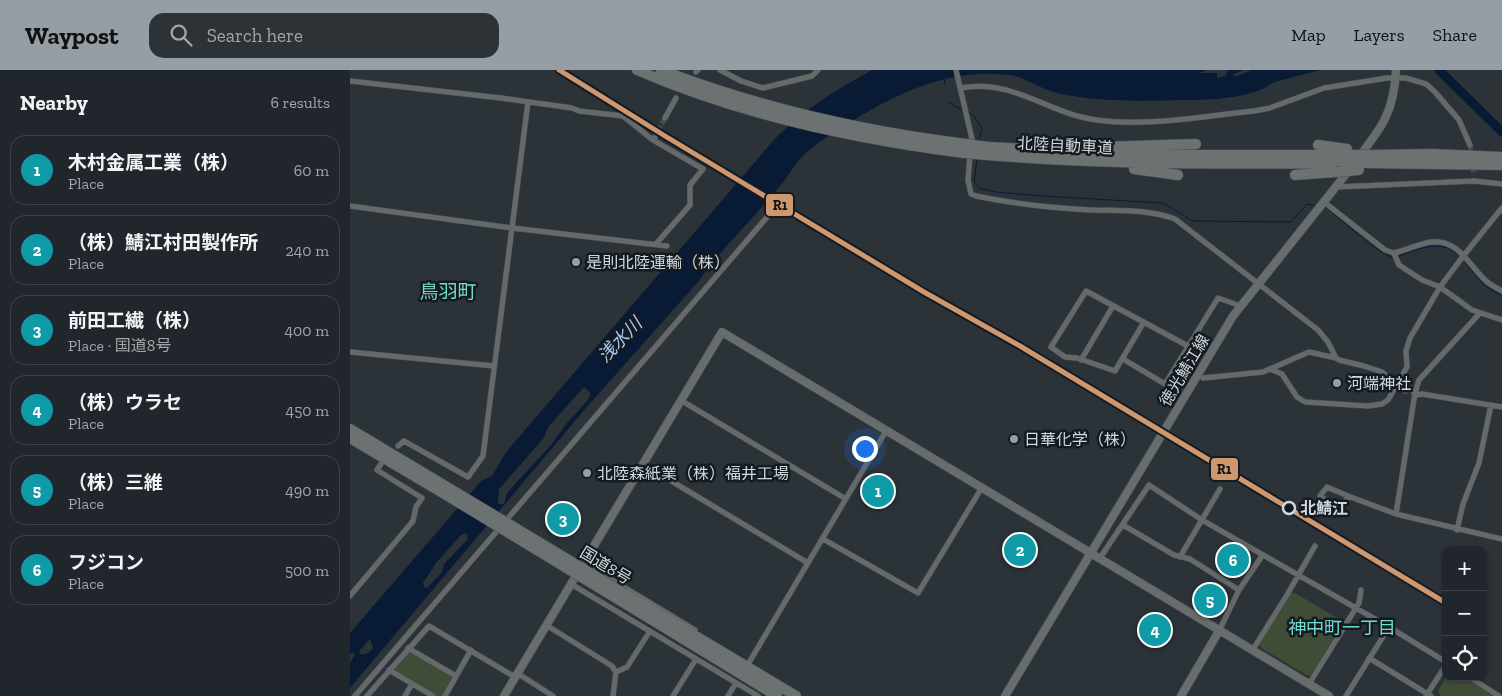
<!DOCTYPE html>
<meta charset="utf-8">
<style>
body{margin:0;font-family:"Zilla Slab","Noto Sans JP",serif;background:#2d3237;color:#f1f3f6}
.controls{position:absolute;right:15px;bottom:15px;display:grid;overflow:hidden;border-radius:10px;box-shadow:0 1px 4px #0004}
.controls button{width:45px;height:45px;display:grid;place-items:center;padding:0;border:0;border-bottom:1px solid #3d4347;background:#20262b;color:#f1f3f6;font:25px sans-serif}
.you{position:absolute;left:514px;top:378px;width:18px;height:18px;margin:-12px;border:4px solid #fff;border-radius:50%;background:#1a73e8;box-shadow:0 0 0 8px #1a73e833}
.badge{display:grid;place-items:center;width:32px;height:32px;border-radius:50%;background:#969ea5;color:#fff;font-size:16px;font-weight:700}
.pin{position:absolute;translate:-50% -50%;border:2px solid #fff;box-shadow:0 1px 5px #0006}
.list{margin:0;padding:0;list-style:none}
h2{display:flex;justify-content:space-between;align-items:center;height:65px;margin:0;padding:0 20px;font-size:21px}
h2 small{font-size:16px;font-weight:400;color:#a2a5a9}
.list li{display:grid;grid-template-columns:32px 1fr auto;gap:15px;align-items:center;box-sizing:border-box;height:70px;margin:0 10px 10px;padding:0 10px;border:1px solid #3d4347;border-radius:15px}
.list b{display:block;font-size:19px;white-space:nowrap}
.list p{margin:0;font-size:16px;white-space:nowrap;color:#a2a5a9}
.list em{font-size:16px;font-style:normal;color:#a2a5a9}
.icon{flex:none;width:28px;height:28px;fill:none;stroke:currentColor;stroke-width:2;stroke-linecap:round;stroke-linejoin:round}
.map{position:relative;flex:none;width:1152px;height:626px;overflow:hidden}
header{display:flex;align-items:center;gap:30px;box-sizing:border-box;height:70px;padding:0 25px;background:#969ea5;color:#111}
header strong{font-size:24px}
nav{display:flex;gap:28px;margin-inline-start:auto;font-size:18px}
.search{width:350px;height:45px;background:#2d3237;display:flex;align-items:center;gap:12px;box-sizing:border-box;padding:0 18px;border-radius:15px;color:#a2a5a9;font-size:19px}
main{display:flex}
aside{flex:1;background:#20262b}
.map>svg:first-child{display:block}
.green{fill:#3f4c36}
.water{fill:#091a34;fill-rule:evenodd}
.lines{fill:none;stroke-linecap:round;stroke-linejoin:round}
.stream{stroke:#091a34;stroke-width:1}
.river{stroke:#091a34;stroke-width:9}
.street-tunnel{stroke:#444c52;stroke-width:5;stroke-dasharray:5 2.5;stroke-linecap:butt}
.street-casing{stroke:#495156;stroke-width:6}
.secondary-casing{stroke:#495156;stroke-width:9}
.highway-casing{stroke:#495156;stroke-width:11}
.street{stroke:#666969;stroke-width:5}
.secondary{stroke:#676c6c;stroke-width:8}
.highway{stroke:#6c7171;stroke-width:10}
.highway-bridge-casing{stroke:#495156;stroke-width:11;stroke-linecap:butt}
.highway-bridge{stroke:#6c7171;stroke-width:10}
.rail-1-casing{stroke:#141a1f;stroke-width:9}
.rail-1{stroke:#cd976f;stroke-width:5}
.poi-dot{fill:#969ea5;stroke:#141a1f;stroke-width:2}
.stop-dot{fill:#141a1f;stroke:#cfd8df;stroke-width:2.5}
.labels{text-anchor:middle;stroke-width:5;stroke-linejoin:round;paint-order:stroke}
.street-label{font-size:16px;fill:#cfd8df;stroke:#141a1f}
.poi-label{font-size:16px;fill:#cfd8df;stroke:#141a1f;text-anchor:start}
.stop-label{font-size:16px;font-weight:bold;fill:#cfd8df;stroke:#141a1f;text-anchor:start}
.water-label{font-size:18px;font-style:italic;fill:#abc8f6;stroke:#141a1f}
.neighbourhood-label{font-size:18px;fill:#72dbce;stroke:#141a1f}
.quarter-label{font-size:19px;fill:#72dbce;stroke:#141a1f}
.line-badge{stroke:#141a1f;stroke-width:2}
.pale-badge-label{font-size:14px;text-anchor:middle;font-weight:bold;fill:#111}
</style>
<header>
<strong>Waypost</strong>
<div class="search"><svg class="icon" aria-label="search" viewBox="0 0 24 24"><circle cx="10" cy="10" r="6"/><path d="M15 15l6 6"/></svg>Search here</div>
<nav><a>Map</a><a>Layers</a><a>Share</a></nav>
</header>
<main>
<aside>
<h2>Nearby<small>6 results</small></h2>
<ul class="list">
<li><span class="badge" style="background:#0f9aa8">1</span><div><b>木村金属工業（株）</b><p>Place</p></div><em>60 m</em></li>
<li><span class="badge" style="background:#0f9aa8">2</span><div><b>（株）鯖江村田製作所</b><p>Place</p></div><em>240 m</em></li>
<li><span class="badge" style="background:#0f9aa8">3</span><div><b>前田工繊（株）</b><p>Place · 国道8号</p></div><em>400 m</em></li>
<li><span class="badge" style="background:#0f9aa8">4</span><div><b>（株）ウラセ</b><p>Place</p></div><em>450 m</em></li>
<li><span class="badge" style="background:#0f9aa8">5</span><div><b>（株）三維</b><p>Place</p></div><em>490 m</em></li>
<li><span class="badge" style="background:#0f9aa8">6</span><div><b>フジコン</b><p>Place</p></div><em>500 m</em></li>
</ul>
</aside>
<div class="map">
<svg width="1152" height="626" viewBox="0 0 1152 626">
<rect width="100%" height="100%" fill="#2b3339"/>
<path class="green" d="M940,523h5l47,28v3l-31,51 -3,1 -47,-28 -2,-4z
M59,581l45,26 -11,19h-7l-41,-24 -1,-3z
M1096,607h17l30,19h-53l-2,-5z"/>
<path class="water" d="M522,0h335l-8,3h18v5l8,-2 3,-6h15l-11,5 5,1 15,-6h69l-47,12c-22,17 -65,18 -92,18 -40,1 -81,2 -121,-6 -16,-3 -30,-13 -46,-18 -5,-1 -13,-2 -18,-2 -57,-4 -113,26 -159,56 -11,7 -24,15 -33,24 -10,9 -17,23 -26,33 -26,32 -57,61 -81,95l-113,127 -235,279v-25l5,-8 -2,-3 -3,2v-21l131,-152 11,-5 14,-24 267,-311c30,-31 61,-50 99,-71zM234,317l7,7 -3,6 -22,24 -15,21 -44,48 -3,11h-6l1,-15 44,-50 6,-13zM117,463l1,6 -24,25 -2,8 -15,16 -3,-1 -1,-4 13,-20 25,-28zM20,569l3,9c-4,5 -7,7 -14,6l1,-4z"/>
<g class="lines">
<path class="stream" d="M594,8l1,7
M599,33l14,7
M619,43l4,2 9,13 -3,13
M627,90l-3,21 5,7 16,4 47,4 121,7 30,18 98,1 16,-18 10,2
M974,137l3,1c14,11 50,46 66,49
M1047,187c20,-8 46,-20 63,0
M1113,190l21,25 18,11"/>
<path class="river" d="M1089,0l63,62"/>
<path class="street-tunnel" d="M305,67l10,-19
M1120,75l4,30"/>
<g class="street-casing">
<path id="street" d="M370,0l21,11 22,7 49,-12 6,-6
M606,0l16,69v6
M346,2l2,-2
M0,11l151,17 71,10 7,3 44,5 30,24 2,-3
M611,18c52,-10 87,26 136,32 51,7 105,-4 157,-9l16,-3 54,-20 63,-10h19l20,6 9,8 24,28 11,25
M315,48l11,-20
M303,70l50,29 -13,16v20l-34,39
M620,84l-2,26 3,14 5,2c38,8 76,12 115,14 28,1 57,-1 84,9l143,111 10,12 8,16 3,2 25,6 18,6 23,19 5,-2 5,4 -19,121
M986,117l138,-6 28,3
M974,132l61,48 9,3 5,12 23,15 18,7 32,23 30,10
M0,136l162,22 155,18
M1044,183c12,-3 25,-9 37,-11 26,-3 37,21 52,36 5,6 12,9 19,13
M794,252l-29,49 -38,-13 -12,-1 -14,-10 35,-56 102,55
M0,282l144,14
M773,289l42,25 53,-86 23,8
M731,290l32,-54
M920,299l12,5 15,23 8,5 63,4 14,-2 6,-4 19,-33 -1,-16 4,-13 30,-51 24,-32 38,-47
M853,308l60,-6 46,-20 27,6
M1065,323l4,-13 60,-66
M1066,325l6,-1 80,13
M332,331l164,98
M48,376l6,-5 64,36 15,-21 45,-354
M293,394l165,99
M998,426l-21,-9 -7,9 21,14 7,-14 48,18 106,25
M773,455l51,30 16,4 49,31
M1107,460l6,-26 16,-41 12,-58
M473,469l95,54 63,-104
M830,487l40,-68
M750,488l49,-73 53,35 187,107 57,35
M234,493l111,67
M221,514l187,112
M0,526l63,-75 3,-14 6,-9 -45,-28 4,-6
M196,555l66,41 4,6 -3,24
M869,561l20,-41 23,-34
M58,578l48,28
M902,581l35,-56 28,-49
M1019,588l62,38
M397,596l139,-235
M39,600l44,26
M266,602l11,-5 23,-36
M167,603l36,23
M1119,607l30,19
M959,614l50,-81 2,-13
M5,626l419,-487
M17,626l62,-70 86,51
M55,626l7,-12
M95,626l26,-46
M323,626l23,-37
M378,626l8,-13
M996,626l43,-69
M1076,626l20,-31"/>
</g>
<g class="secondary-casing">
<path id="secondary" d="M1008,88c25,-32 36,-47 38,-88
M154,626l218,-364 607,364
M655,626l228,-380 117,-147
M831,626l38,-65"/>
</g>
<g class="highway-casing">
<path id="highway" d="M287,0c104,45 216,69 327,83
M311,0c99,38 200,61 305,74
M968,75l29,4
M638,77l153,8h209
M750,77l96,-3
M637,85c119,10 237,9 357,8
M1020,85l62,-1 70,3
M1014,93l138,2
M784,99l44,6
M945,105l41,-3
M0,359l107,64
M0,368l103,61
M275,524l171,102
M271,531l156,95"/>
</g>
<use href="#street" class="street"/>
<use href="#secondary" class="secondary"/>
<use href="#highway" class="highway"/>
<g class="highway-bridge-casing">
<path id="highway-bridge" d="M616,74l22,3
M614,83l23,2
M1000,85h20
M994,93h20
M986,102l23,-2
M107,423l168,101
M103,429l168,102"/>
</g>
<use href="#highway-bridge" class="highway-bridge"/>
<g class="rail-1-casing">
<path id="rail-1" d="M209,0l106,66 259,156 96,54 426,257"/>
</g>
<use href="#rail-1" class="rail-1"/>
</g>
<g class="poi-dot">
<circle cx="226" cy="192" r="5"/>
<circle cx="987" cy="313" r="5"/>
<circle cx="664" cy="369" r="5"/>
<circle cx="237" cy="403" r="5"/>
</g>
<circle class="stop-dot" cx="939" cy="438" r="6"/>
<g class="labels">
<g class="street-label">
<text transform="translate(715 75) rotate(3)" y="6">北陸自動車道</text>
<text transform="translate(834 300) rotate(-59)" y="6">徳光鯖江線</text>
<text transform="translate(256 495) rotate(31)" y="6">国道8号</text>
</g>
<g class="poi-label">
<text x="236" y="198">是則北陸運輸（株）</text>
<text x="997" y="319">河端神社</text>
<text x="674" y="375">日華化学（株）</text>
<text x="247" y="409">北陸森紙業（株）福井工場</text>
</g>
<g class="stop-label">
<text x="950" y="444">北鯖江</text>
</g>
<g class="water-label">
<text transform="translate(270 270) rotate(-46)" y="6">浅水川</text>
</g>
<g class="neighbourhood-label">
<text x="992" y="564">神中町一丁目</text>
</g>
<g class="quarter-label">
<text x="98" y="228">鳥羽町</text>
</g>
</g>
<g class="line-badge">
<rect x="415" y="123" width="29" height="24" rx="5" fill="#cd976f"/>
<rect x="860" y="387" width="29" height="24" rx="5" fill="#cd976f"/>
</g>
<g class="pale-badge-label">
<text x="430" y="140">R1</text>
<text x="874" y="404">R1</text>
</g>
</svg>
<div class="controls">
<button>+</button>
<button>−</button>
<button><svg class="icon" aria-label="locate" viewBox="0 0 24 24"><circle cx="12" cy="12" r="6"/><path d="M12 2v4M12 18v4M2 12h4M18 12h4"/></svg></button>
</div>
<div class="you"></div>
<div class="pin badge" style="left:528px;top:421px;background:#0f9aa8">1</div>
<div class="pin badge" style="left:670px;top:480px;background:#0f9aa8">2</div>
<div class="pin badge" style="left:213px;top:449px;background:#0f9aa8">3</div>
<div class="pin badge" style="left:805px;top:560px;background:#0f9aa8">4</div>
<div class="pin badge" style="left:860px;top:530px;background:#0f9aa8">5</div>
<div class="pin badge" style="left:883px;top:490px;background:#0f9aa8">6</div>
</div>
</main>
